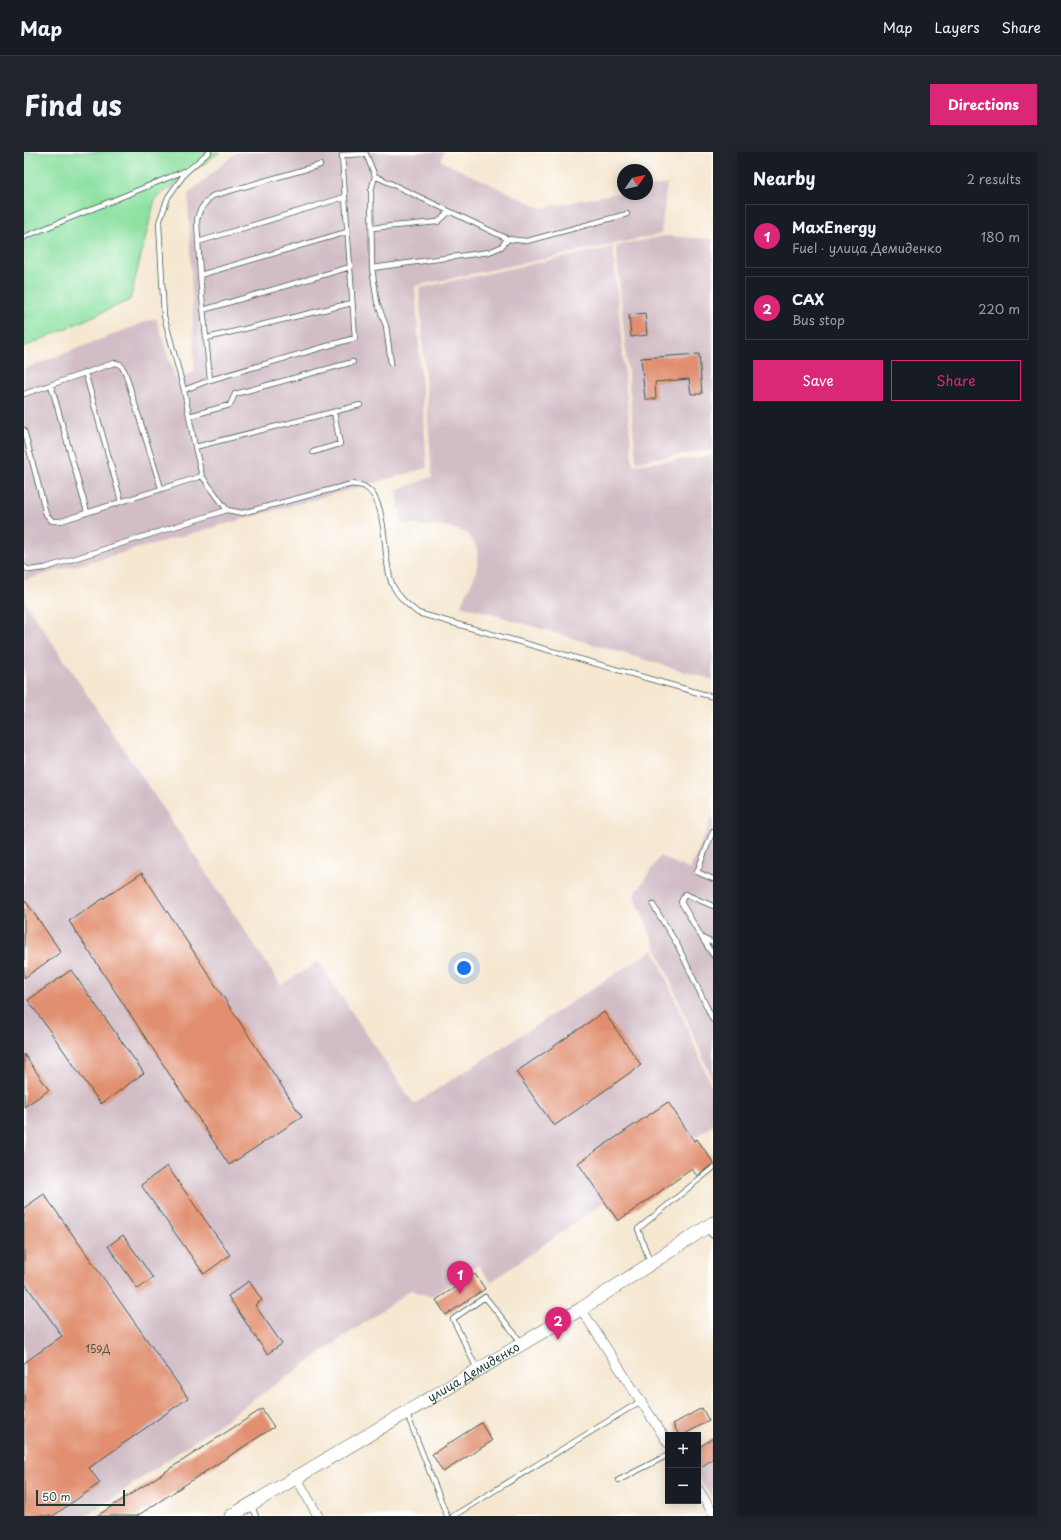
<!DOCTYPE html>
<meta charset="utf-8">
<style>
body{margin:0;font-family:"Playpen Sans",sans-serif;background:#20242c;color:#f1f3f6}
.controls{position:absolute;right:12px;bottom:12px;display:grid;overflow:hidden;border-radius:0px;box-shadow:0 2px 10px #0003}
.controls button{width:36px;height:36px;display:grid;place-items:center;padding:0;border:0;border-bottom:1px solid #363941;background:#171b24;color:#f1f3f6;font:20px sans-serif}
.compass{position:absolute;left:593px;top:12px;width:36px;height:36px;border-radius:50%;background:#171b24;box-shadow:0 2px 10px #0003;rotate:56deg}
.scale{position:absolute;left:12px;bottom:10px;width:89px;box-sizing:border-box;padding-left:4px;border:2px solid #1f3d34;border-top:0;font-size:11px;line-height:14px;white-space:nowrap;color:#1f3d34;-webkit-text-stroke:3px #fff;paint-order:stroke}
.you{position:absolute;left:440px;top:816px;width:14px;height:14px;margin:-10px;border:3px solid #fff;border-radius:50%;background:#1a73e8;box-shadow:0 0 0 6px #1a73e833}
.badge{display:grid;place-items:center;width:26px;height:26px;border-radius:50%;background:#db2777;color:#fff;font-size:13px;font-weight:700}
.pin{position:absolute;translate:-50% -33px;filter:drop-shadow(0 1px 2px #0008)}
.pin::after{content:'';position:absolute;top:21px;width:14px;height:12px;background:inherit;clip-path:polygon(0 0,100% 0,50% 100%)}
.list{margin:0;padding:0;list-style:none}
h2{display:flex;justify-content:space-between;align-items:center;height:52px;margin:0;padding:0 16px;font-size:17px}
h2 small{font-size:13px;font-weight:400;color:#9ea1a6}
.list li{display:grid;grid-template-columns:26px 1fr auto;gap:12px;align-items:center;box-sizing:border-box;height:64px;margin:0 8px 8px;padding:0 8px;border:1px solid #363941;border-radius:0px}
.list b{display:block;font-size:15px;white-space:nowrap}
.list p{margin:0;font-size:13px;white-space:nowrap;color:#9ea1a6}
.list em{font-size:13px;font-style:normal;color:#9ea1a6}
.actions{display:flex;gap:8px;padding:12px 16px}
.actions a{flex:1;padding:9px 0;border:1px solid #db2777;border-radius:0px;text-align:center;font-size:14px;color:#db2777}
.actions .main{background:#db2777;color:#fff}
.map{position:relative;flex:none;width:689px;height:1364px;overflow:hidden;border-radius:0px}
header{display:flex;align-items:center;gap:24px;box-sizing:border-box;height:56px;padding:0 20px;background:#171b24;border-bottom:1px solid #363941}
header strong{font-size:19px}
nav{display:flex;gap:22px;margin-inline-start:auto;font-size:14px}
.intro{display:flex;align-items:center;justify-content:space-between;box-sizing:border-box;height:96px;padding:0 24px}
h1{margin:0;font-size:28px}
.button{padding:10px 18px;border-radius:0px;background:#db2777;color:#fff;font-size:14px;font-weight:700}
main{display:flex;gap:24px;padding:0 24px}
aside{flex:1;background:#171b24;border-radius:0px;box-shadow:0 2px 10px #0003}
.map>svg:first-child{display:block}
.industrial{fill:#d2bdc7}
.green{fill:#8de1a2;stroke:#568f6b}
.building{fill:#e18f70}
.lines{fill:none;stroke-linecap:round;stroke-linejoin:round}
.service-casing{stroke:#3f564b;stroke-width:6}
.minor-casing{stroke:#3f564b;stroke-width:10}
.secondary-casing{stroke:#3f564b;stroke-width:14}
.service{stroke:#fff;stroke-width:4.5}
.minor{stroke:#fff;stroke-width:9}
.secondary{stroke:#fff;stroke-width:13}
.labels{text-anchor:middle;stroke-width:3;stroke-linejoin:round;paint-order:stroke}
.number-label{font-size:10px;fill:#505243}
.street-label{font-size:12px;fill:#1f3d34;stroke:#fff}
</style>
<header>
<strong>Map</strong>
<nav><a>Map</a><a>Layers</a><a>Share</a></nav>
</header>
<div class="intro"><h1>Find us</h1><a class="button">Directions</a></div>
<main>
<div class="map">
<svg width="689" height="1364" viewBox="0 0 689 1364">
<rect width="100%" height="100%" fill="#fff"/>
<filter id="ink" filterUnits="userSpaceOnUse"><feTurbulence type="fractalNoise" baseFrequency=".025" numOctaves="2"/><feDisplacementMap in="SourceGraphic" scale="8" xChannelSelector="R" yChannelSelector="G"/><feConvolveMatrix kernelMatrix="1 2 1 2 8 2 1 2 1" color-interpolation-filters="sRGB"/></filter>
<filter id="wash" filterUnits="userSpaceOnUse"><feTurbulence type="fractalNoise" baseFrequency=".012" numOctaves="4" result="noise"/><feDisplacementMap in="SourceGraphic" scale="16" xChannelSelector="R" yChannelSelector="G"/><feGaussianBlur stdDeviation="0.9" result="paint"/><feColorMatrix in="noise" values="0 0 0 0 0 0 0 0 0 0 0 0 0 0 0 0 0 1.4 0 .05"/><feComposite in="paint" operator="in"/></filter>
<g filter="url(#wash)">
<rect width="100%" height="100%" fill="#f5e7d0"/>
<path class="industrial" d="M213,0h207l-3,9 100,47 82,-16v2h24v-7l20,-3 -6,50 -246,52 12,182 -403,112v-211l132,-51 19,60 20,-6 -7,-178z
M640,84l49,3v211l-77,11 -20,-215z
M589,95l20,218 80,-9v224l-252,-75 14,-30 3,-15 -1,-12 -9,-14 -18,-7 -49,-3 -4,-34 35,-13 -13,-189z
M0,448l257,385 37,-23 96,142 240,-155 59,141v35l-222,157 -13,-17 -47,32 -20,-7 -324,226h-63z
M689,663v266l-79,-186 26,-39 30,14z
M689,1307v40l-15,-23v-7z"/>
<path class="green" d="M0,0h196l-65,47 -25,101 -106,47z"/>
<g id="blocks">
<path class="building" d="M621,161l2,22 -16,2 -2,-22z
M675,202l3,40h-11l-2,-15 -34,3 1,17h-11l-4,-41z
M118,721l160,244 -73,48 -160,-244z
M0,747l37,53 -37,26z
M47,818l73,103 -43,31 -73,-104z
M580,860l37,53 -87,61 -38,-54z
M0,902l25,36 -25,17z
M644,950l26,39 3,-2 16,23v2l-16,12 -5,-7 -74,52 -40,-58z
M143,1014l63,89 -26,19 -63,-89z
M20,1042l144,204 -99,70 11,15 -47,33h-29v-153l38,-27 -38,-54v-74z
M99,1083l30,43 -15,11 -30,-43z
M451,1122l10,15 -39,26 -10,-15z
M225,1129l13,19 -7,5 27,39 -15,10 -39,-58z
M678,1256l7,13 -26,14h-4l-6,-11z
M238,1257l12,18 -137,89h-40z
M457,1271l11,18 -49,31 -11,-18z
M689,1286v21l-15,10v-21z"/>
</g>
</g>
<g filter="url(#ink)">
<use href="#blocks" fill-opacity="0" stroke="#3f564b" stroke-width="1"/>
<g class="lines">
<g class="service-casing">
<path id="service" d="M351,24l-4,15 1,77 5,34 9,24 5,37
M603,62l-100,27 -19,-2 -133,-63 -9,-22 -24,1 13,183 -145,42 -26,10 11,57 7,29 25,34 15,3 110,-29c4,1 10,1 13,3 25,14 16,75 28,99 6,12 15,19 25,27l295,84
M348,76l66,-6 11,-10
M0,85l163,-67
M174,90l147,-45
M348,116l117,-16 12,-5 7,-8
M176,123l147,-43
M179,158l147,-43
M183,186l145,-35
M61,220l36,129
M186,228l-10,-105 -3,-54c1,-11 7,-17 15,-25l108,-31
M27,233l36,127
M160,238l-20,-74 -5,-93 9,-26 18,-25 23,-20
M0,242l90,-31 6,1 5,8 36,116
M165,264l41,-11 5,-11 118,-32
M0,278l22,84 6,7h9l141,-45
M171,295l165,-42
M289,300l27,-8 -6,-32
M0,415l5,3 16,-2 182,-58
M689,679l-16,41 16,7
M629,753l25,41 35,74
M689,754l-28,-12 -4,8 21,36 11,17
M678,786l11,5
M682,1077l7,7
M626,1110l-12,-33 75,-61
M453,1217l-24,-50 32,-22 37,46
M383,1262l40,102
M595,1328l49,-25
M228,1354l4,10
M429,1364l188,-115"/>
</g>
<g class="minor-casing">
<path id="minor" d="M557,1157l87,134
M272,1325l22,39
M674,1337l15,24"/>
</g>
<g class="secondary-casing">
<g id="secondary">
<path id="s1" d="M207,1364l350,-207 132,-86"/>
</g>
</g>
<use href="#service" class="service"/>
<use href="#minor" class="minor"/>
<use href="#secondary" class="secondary"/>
</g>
</g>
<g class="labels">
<g class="number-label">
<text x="74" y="1201">159Д</text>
</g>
<g class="street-label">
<text dy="4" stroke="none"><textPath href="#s1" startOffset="282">улица Демиденко</textPath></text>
</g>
</g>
</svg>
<div class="controls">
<button>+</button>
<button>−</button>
</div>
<svg class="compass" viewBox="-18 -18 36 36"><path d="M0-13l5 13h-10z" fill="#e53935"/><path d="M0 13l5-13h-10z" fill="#9ea1a6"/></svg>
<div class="scale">50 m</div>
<div class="you"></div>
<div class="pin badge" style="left:436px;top:1142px">1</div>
<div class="pin badge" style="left:534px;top:1188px">2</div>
</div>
<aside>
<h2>Nearby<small>2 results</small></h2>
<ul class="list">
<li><span class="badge">1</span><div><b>MaxEnergy</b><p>Fuel · улица Демиденко</p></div><em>180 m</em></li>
<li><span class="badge">2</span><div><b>САХ</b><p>Bus stop</p></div><em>220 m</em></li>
</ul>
<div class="actions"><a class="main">Save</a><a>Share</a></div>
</aside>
</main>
